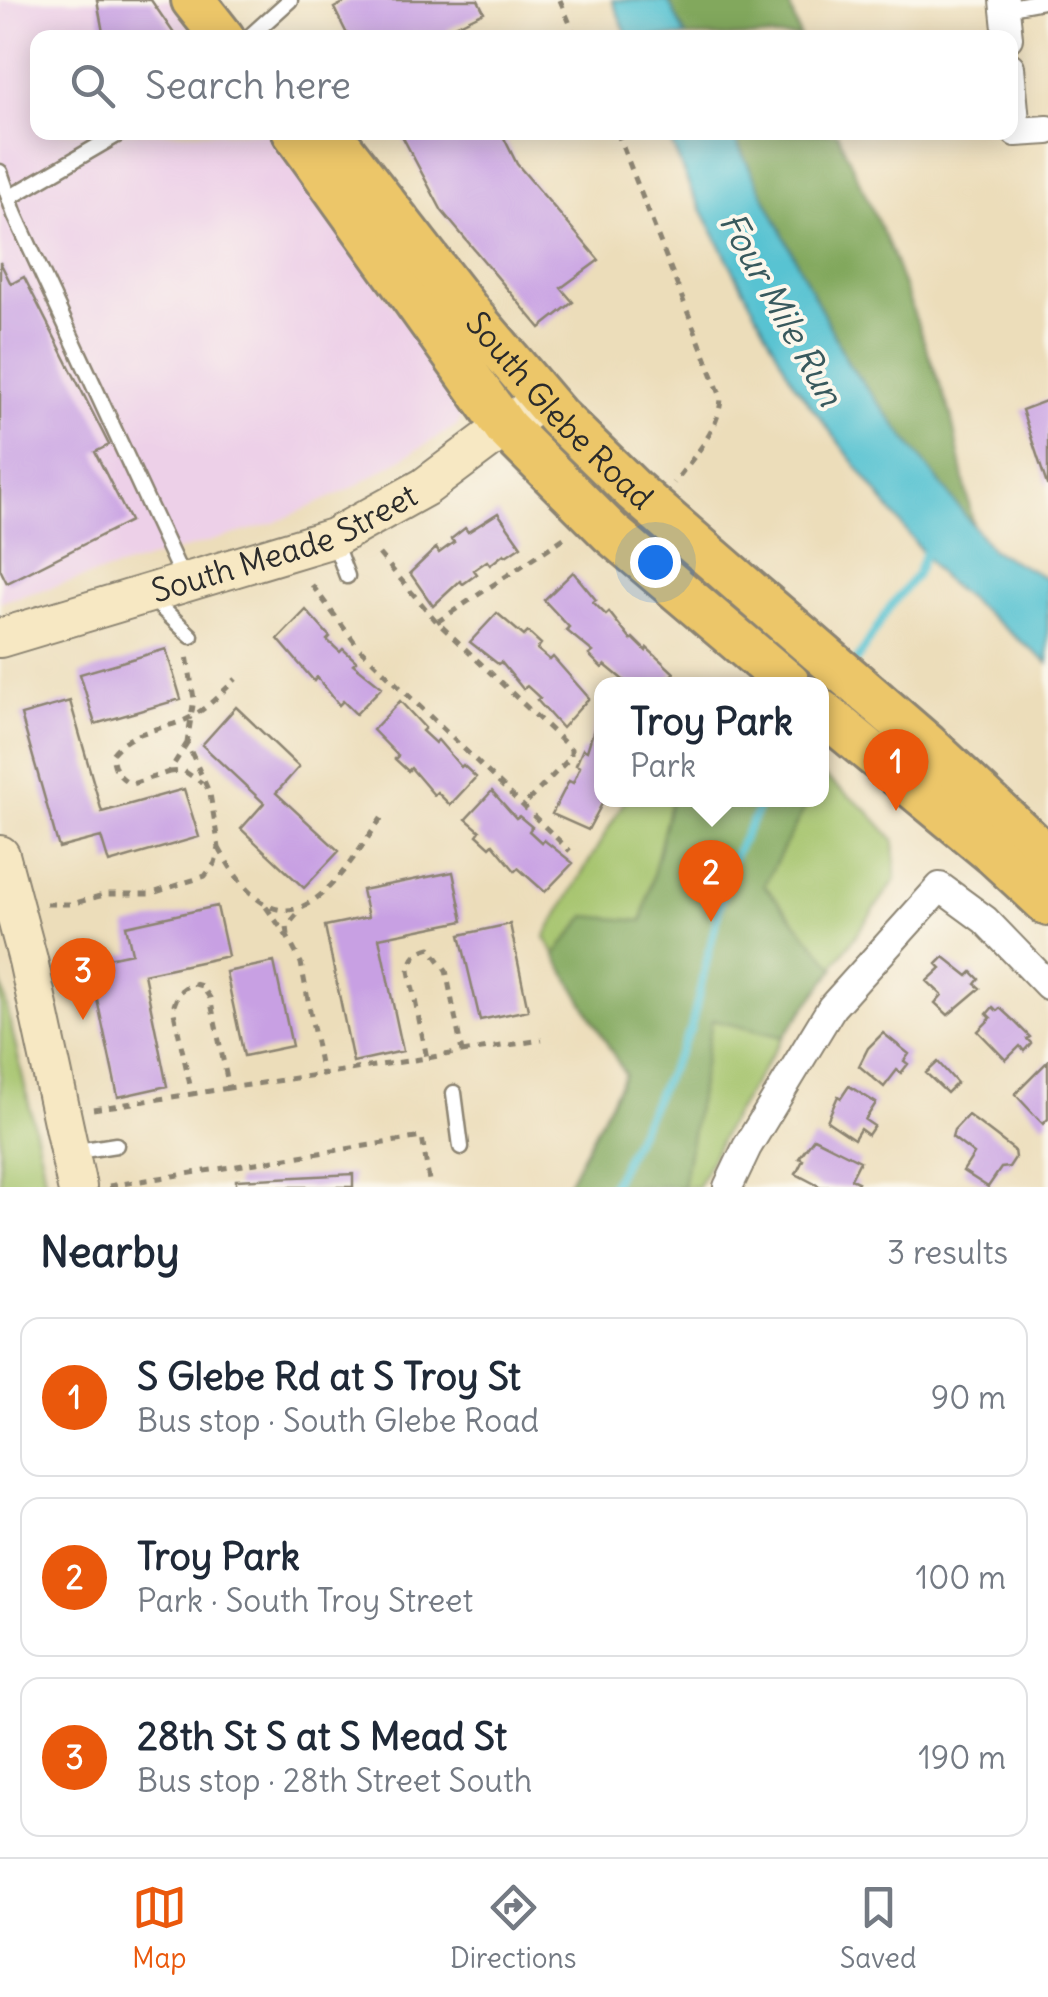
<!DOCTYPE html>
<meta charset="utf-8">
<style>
body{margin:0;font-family:Delius,sans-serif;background:#f2f2f3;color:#1f2937}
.you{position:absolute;left:655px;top:562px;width:35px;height:35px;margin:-25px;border:8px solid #fff;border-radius:50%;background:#1a73e8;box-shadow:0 0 0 15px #1a73e833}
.badge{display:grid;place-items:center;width:65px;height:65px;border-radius:50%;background:#ea580c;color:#fff;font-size:32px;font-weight:700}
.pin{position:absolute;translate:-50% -82px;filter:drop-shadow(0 2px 5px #0008)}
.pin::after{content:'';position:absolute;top:52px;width:35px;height:30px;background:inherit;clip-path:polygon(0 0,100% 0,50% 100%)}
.popup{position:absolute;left:594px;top:677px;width:235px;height:130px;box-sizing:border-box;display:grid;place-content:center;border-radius:20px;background:#fff;filter:drop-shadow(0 2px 8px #0005);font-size:32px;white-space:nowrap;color:#747a83}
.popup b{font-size:38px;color:#1f2937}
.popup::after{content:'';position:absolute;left:50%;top:100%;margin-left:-20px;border:20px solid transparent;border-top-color:#fff}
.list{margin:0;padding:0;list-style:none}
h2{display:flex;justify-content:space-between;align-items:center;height:130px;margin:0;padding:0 40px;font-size:42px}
h2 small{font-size:32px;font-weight:400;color:#747a83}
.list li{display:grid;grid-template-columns:65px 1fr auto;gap:30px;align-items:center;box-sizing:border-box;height:160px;margin:0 20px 20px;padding:0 20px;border:2px solid #e0e1e3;border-radius:20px}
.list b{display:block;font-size:38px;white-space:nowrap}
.list p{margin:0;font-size:32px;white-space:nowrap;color:#747a83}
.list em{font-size:32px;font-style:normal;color:#747a83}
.icon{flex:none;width:55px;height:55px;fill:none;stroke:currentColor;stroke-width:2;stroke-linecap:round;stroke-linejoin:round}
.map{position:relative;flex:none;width:1048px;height:1187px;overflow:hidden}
.search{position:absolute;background:#fff;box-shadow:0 5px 25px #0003;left:30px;right:30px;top:30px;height:110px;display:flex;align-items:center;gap:25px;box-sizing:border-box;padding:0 35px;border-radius:20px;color:#747a83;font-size:38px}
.sheet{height:670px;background:#fff}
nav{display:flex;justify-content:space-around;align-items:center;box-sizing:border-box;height:140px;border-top:2px solid #e0e1e3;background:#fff;font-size:28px;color:#747a83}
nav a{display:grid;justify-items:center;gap:5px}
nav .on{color:#ea580c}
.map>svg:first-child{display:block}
.built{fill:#edd0e8}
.green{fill:#a3c269;stroke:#67764a;stroke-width:2.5}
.forest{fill:#82a85d;stroke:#566a44;stroke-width:2.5}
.water{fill:#58c3d2;stroke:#42777e;stroke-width:2.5}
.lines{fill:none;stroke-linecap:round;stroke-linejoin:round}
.stream{stroke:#58c3d2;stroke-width:8}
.building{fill:#c8a0e3}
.lane-casing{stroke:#8c8472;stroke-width:19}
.street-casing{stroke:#8c8472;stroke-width:32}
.secondary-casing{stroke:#8c8472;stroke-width:42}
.primary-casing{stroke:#8c8472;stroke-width:48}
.path{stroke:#8c8472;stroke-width:5;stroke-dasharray:8 8;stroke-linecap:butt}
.lane{stroke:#fff;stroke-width:14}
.street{stroke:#fff;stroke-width:28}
.secondary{stroke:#f7e8c3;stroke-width:38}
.primary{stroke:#ecc669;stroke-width:42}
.labels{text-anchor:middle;stroke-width:8;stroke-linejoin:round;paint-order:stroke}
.street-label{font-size:32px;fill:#2b2b2b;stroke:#fbf7ec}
.water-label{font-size:35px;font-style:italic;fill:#38595d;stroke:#fbf7ec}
</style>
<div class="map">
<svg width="1048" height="1187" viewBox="0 0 1048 1187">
<rect width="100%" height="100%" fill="#fbf7ec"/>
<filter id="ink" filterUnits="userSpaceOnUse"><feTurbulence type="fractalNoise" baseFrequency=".01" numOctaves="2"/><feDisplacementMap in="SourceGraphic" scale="20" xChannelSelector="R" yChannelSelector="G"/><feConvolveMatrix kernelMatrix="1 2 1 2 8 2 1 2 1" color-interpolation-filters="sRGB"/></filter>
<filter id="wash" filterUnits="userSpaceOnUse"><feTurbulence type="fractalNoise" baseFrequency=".0048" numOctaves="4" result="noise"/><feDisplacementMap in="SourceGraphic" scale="40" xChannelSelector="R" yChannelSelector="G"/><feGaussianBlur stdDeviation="2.25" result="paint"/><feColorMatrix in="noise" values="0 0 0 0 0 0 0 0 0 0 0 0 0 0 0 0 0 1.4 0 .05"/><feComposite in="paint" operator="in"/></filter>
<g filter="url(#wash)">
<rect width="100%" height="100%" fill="#ecddba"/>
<path class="built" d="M0,0h169l29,37 -160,1v94l230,1 191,264 3,16 -4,12 -104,62 -80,36 -274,79z"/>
<path class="green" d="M821,774l47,37 26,29 2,39 -113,158 -56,89 -29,61h-132l59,-113 -80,-137 80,-137h196z
M0,978l42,183 4,26h-46z"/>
<path class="forest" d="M668,0h120l12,37h-114z
M732,133h105l52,113 62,169 23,114 -125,-164z
M671,800h138l-45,85 71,83 -52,69 -71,-17 -29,167h-117l59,-113 -70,-119 31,-39 56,5z"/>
<path class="water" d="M612,0h56l18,37h-58z
M667,133h65l117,232 143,185 56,29v84l-106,-85 -149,-196 -102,-192z"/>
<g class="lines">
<path class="stream" d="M855,663l34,-55 28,-34 10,-26
M611,1187l80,-159 38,-162 34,-66"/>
</g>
<g id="blocks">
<path class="building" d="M97,0h54l26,38h-73z
M349,0h129l6,12 -37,18 4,8h-102l-15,-30z
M400,132h101l16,32 82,96 -38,28 12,14 -33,26 -98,-117z
M0,262l11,22 13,-7 85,168 -14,7 35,69 -123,62 -7,-14z
M1048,400v85h-1l-25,-75z
M498,513l23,33 -15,10 -2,-2 -14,11 -3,-4 -13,9 3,4 -14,10 -3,-3 -27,25 -23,-33 26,-25 3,5 15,-11 -3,-3 14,-11 3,4z
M573,572l23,28 -3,2 13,13 3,-3 22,28 2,-2 13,13 1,-3 27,25 -12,11h-34l-23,-19 -3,3 -13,-13 4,-3 -27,-22 3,-3 -25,-27z
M306,610l24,27 -3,3 13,12 3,-3 13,12 -3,3 29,23 -26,27 -13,-13 -4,4 -22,-28 -3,4 -36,-42z
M497,613l27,23 4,-4 13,12 -4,5 13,11 3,-3 36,41 -27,30 -25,-28 3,-2 -13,-12 -4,3 -22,-27 -3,2 -28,-22z
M166,649l15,50 -86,25 -15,-50z
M70,701l32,111 82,-23 15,48 -90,26 -8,-26 -42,11 -38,-133z
M400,701l25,27 -3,3 13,12 3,-3 23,27 2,-2 13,12 -26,28 -13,-13 -3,3 -23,-27 -3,3 -13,-12 3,-3 -25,-26z
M236,707l63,60 -23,26 63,58 -35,37 -63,-59 23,-26 -62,-58z
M598,716l3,1v83h3l-16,30 -36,-16 17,-33 4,2 7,-16 -4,-2 7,-16 4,2z
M492,791l24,27 3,-2 13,11 -3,4 13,12 2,-3 29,23 -28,29 -27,-24 -3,3 -22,-27 -3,3 -13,-12 3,-4 -14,-12z
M453,872l10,49 -84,17 24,113 -50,11 -28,-136 43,-9 -6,-27z
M217,906l11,50 -84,18 23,112 -49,11 -29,-135 43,-9 -6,-27z
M510,924l18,86 -48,10 -20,-85z
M944,957l24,19 4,-4 7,7 -4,5 5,4 -32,27 -13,-12 7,-8 -15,-14 14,-13 -4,-4z
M274,962l18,84 -48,10 -18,-84z
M993,1007l4,4 3,-3 14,13 16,16 -3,2 4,4 -7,8 -4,-5 -14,14 -28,-29 13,-13 -4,-4z
M883,1033l26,21 -5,7 4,3 -7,9 -4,-3 -13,17 -25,-21 9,-18z
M1048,1061v58l-5,5 -28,-30z
M938,1062l19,21 -10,10 -21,-20z
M849,1086l27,17 -11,17 9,6 -6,9 -8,-6 -6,10 -27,-18 11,-25 3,2z
M968,1115l46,35 1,8 -6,9 -8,1 -13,19 -25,-16 11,-17 -22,-17 2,-7z
M814,1138l46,23 -9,18 7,3 -3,5h-34l-25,-13 7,-14 -4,-2z
M353,1174v13h-117v-7z"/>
</g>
</g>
<g filter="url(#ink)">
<use href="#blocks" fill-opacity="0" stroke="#8c8472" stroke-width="2.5"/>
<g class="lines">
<g class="lane-casing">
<path id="lane" d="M1005,8l43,-8
M248,38l42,-38
M0,172l15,43 169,366
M9,198l113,-66
M333,539l14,37
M149,596l42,40
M454,1093l7,54
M71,1152l45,-7"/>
</g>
<g class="street-casing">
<path id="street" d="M1004,0l4,38
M1010,67l6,65 32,-2
M728,1187l19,-40 85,-140 108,-120 45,33 63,65"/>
</g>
<g class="secondary-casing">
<g id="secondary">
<path id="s1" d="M0,638l333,-100 92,-51 116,-87"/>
<path d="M0,855l28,105 49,227"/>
</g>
</g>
<g class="primary-casing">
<g id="primary">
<path d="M193,0l30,38"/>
<path d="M294,132l212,296 105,105 178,151"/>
<path id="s2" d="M329,132l143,184 86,101 76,74 293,254 121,113"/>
<path d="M821,711l173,143 54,50"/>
</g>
</g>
<path class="path" d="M560,0l16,38
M617,132l104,265c-1,33 -28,60 -47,86
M379,554l58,68 134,127v8l-47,48
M312,585l47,63 211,203
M437,622l127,-84
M187,743l-18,29 -37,12c-14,-7 -18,-14 -20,-30 19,-24 46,-23 73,-34 20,-9 35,-26 51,-41
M169,772l15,-1 18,12
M219,848c64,119 113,43 163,-31
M46,904h26l35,-10h43l55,-18 10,-13 4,-15 -9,-54 -23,-51 7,-44 -7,-44
M266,907l22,31 13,25 21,111 105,-16 -18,-87c3,-14 7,-19 21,-23l16,22 16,82 -35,6
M288,935l-1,-9 13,-15
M462,1052l80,-12
M229,1088l-37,6 -19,-86 6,-16 12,-9 11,3 8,12 19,90 93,-14
M93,1109l99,-15
M109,1186l313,-49 8,50"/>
<use href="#lane" class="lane"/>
<use href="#street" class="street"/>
<use href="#secondary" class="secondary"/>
<use href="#primary" class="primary"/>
</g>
</g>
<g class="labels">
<g class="street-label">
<text dy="11" stroke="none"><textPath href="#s2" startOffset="362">South Glebe Road</textPath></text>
<text dy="11" stroke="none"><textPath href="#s1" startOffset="300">South Meade Street</textPath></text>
</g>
<g class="water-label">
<text transform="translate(781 309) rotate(61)" y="12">Four Mile Run</text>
</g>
</g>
</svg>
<div class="you"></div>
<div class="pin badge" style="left:896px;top:811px">1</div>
<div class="pin badge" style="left:711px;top:922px">2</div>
<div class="popup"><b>Troy Park</b>Park</div>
<div class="pin badge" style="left:83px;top:1020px">3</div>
<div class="search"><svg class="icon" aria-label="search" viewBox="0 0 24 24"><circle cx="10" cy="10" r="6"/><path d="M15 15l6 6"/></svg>Search here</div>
</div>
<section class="sheet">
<h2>Nearby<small>3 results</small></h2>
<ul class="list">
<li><span class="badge">1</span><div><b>S Glebe Rd at S Troy St</b><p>Bus stop · South Glebe Road</p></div><em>90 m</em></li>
<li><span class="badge">2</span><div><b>Troy Park</b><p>Park · South Troy Street</p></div><em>100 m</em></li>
<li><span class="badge">3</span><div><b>28th St S at S Mead St</b><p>Bus stop · 28th Street South</p></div><em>190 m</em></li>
</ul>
</section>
<nav>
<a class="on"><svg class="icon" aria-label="map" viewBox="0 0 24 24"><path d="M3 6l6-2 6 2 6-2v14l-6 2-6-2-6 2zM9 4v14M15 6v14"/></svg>Map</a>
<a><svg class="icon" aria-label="directions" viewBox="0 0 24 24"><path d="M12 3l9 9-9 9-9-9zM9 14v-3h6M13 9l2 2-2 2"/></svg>Directions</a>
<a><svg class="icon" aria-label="saved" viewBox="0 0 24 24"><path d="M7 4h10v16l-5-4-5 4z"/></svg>Saved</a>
</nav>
